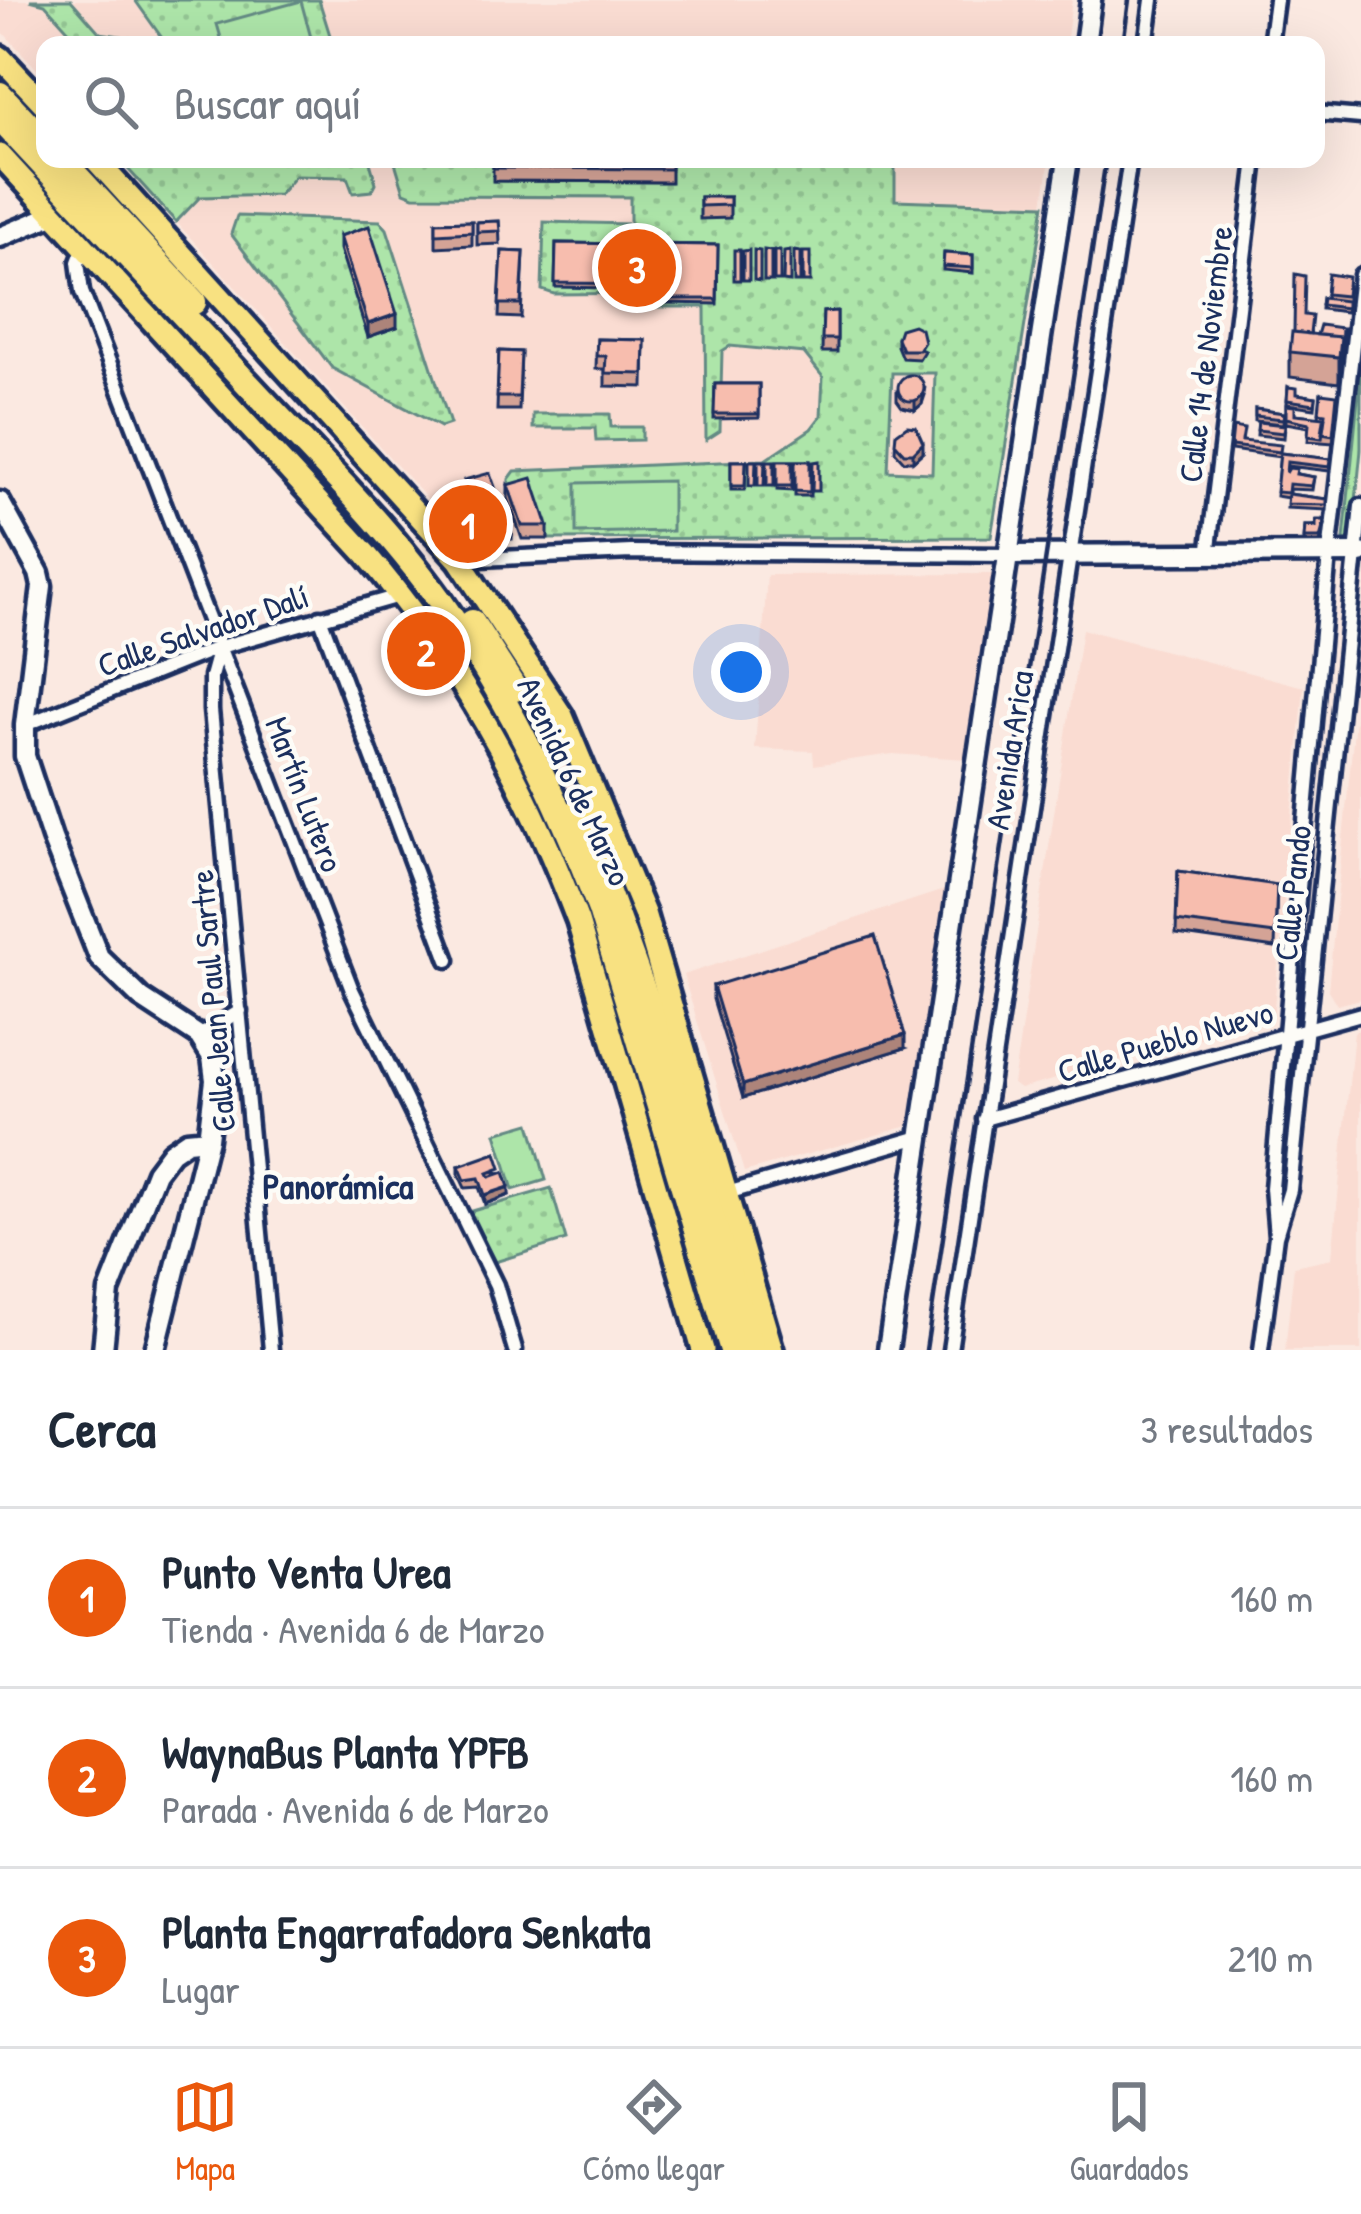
<!DOCTYPE html>
<html lang="es">
<meta charset="utf-8">
<style>
body{margin:0;font-family:"Patrick Hand",sans-serif;background:#f2f2f3;color:#1f2937}
.you{position:absolute;left:741px;top:672px;width:42px;height:42px;margin:-30px;border:9px solid #fff;border-radius:50%;background:#1a73e8;box-shadow:0 0 0 18px #1a73e833}
.badge{display:grid;place-items:center;width:78px;height:78px;border-radius:50%;background:#ea580c;color:#fff;font-size:39px;font-weight:700}
.pin{position:absolute;translate:-50% -50%;border:6px solid #fff;box-shadow:0 3px 12px #0006}
.list{margin:0;padding:0;list-style:none}
h2{display:flex;justify-content:space-between;align-items:center;height:156px;margin:0;padding:0 48px;font-size:51px}
h2 small{font-size:39px;font-weight:400;color:#747a83}
.list li{display:grid;grid-template-columns:78px 1fr auto;gap:36px;align-items:center;box-sizing:border-box;height:180px;padding:0 48px;border-top:3px solid #e0e1e3}
.list b{display:block;font-size:45px;white-space:nowrap}
.list p{margin:0;font-size:39px;white-space:nowrap;color:#747a83}
.list em{font-size:39px;font-style:normal;color:#747a83}
.icon{flex:none;width:66px;height:66px;fill:none;stroke:currentColor;stroke-width:2;stroke-linecap:round;stroke-linejoin:round}
.map{position:relative;flex:none;width:1361px;height:1350px;overflow:hidden}
.search{position:absolute;background:#fff;box-shadow:0 12px 48px #0002;left:36px;right:36px;top:36px;height:132px;display:flex;align-items:center;gap:30px;box-sizing:border-box;padding:0 42px;border-radius:24px;color:#747a83;font-size:45px}
.sheet{height:696px;background:#fff}
nav{display:flex;justify-content:space-around;align-items:center;box-sizing:border-box;height:168px;border-top:3px solid #e0e1e3;background:#fff;font-size:33px;color:#747a83}
nav a{display:grid;justify-items:center;gap:6px}
nav .on{color:#ea580c}
.map>svg:first-child{display:block}
.built{fill:#fadcd2}
.grass{fill:url(#grass-dots);stroke:#648a84;stroke-width:3;fill-rule:evenodd}
.pitch{fill:#ade5a9;stroke:#648a84;stroke-width:3}
.lines{fill:none;stroke-linecap:round;stroke-linejoin:round}
.street-casing{stroke:#1b2f5e;stroke-width:21}
.secondary-casing{stroke:#1b2f5e;stroke-width:27}
.primary-casing{stroke:#1b2f5e;stroke-width:30}
.highway-casing{stroke:#1b2f5e;stroke-width:33}
.street{stroke:#fdfcf7;stroke-width:12}
.secondary{stroke:#fdfcf7;stroke-width:18}
.primary{stroke:#f8e181;stroke-width:21}
.highway{stroke:#f8e181;stroke-width:24}
.rail{stroke:#1b2f5e;stroke-width:4.5}
.wall{fill:#d4a396;stroke:#1b2f5e;stroke-width:3}
.shaded-wall{fill:#ad847a;stroke:#1b2f5e;stroke-width:3}
.building{fill:#f7bdae;stroke:#1b2f5e;stroke-width:3}
.labels{text-anchor:middle;stroke-width:9;stroke-linejoin:round;paint-order:stroke}
.street-label{font-size:33px;fill:#1b2f5e;stroke:#fdfcf7}
.neighbourhood-label{font-size:36px;font-weight:bold;fill:#1b2f5e;stroke:#fdfcf7}
</style>
<div class="map">
<svg width="1361" height="1350" viewBox="0 0 1361 1350">
<defs>
<pattern id="grass-dots" width="8" height="8" patternUnits="userSpaceOnUse" patternTransform="scale(3)"><rect width="8" height="8" fill="#ade5a9"/><path d="M2 2h.1M6 6h.1" fill="none" stroke="#94c594" stroke-width="1.8" stroke-linecap="round"/></pattern>
</defs>
<rect width="100%" height="100%" fill="#fbe9e1"/>
<filter id="ink" filterUnits="userSpaceOnUse"><feTurbulence type="fractalNoise" baseFrequency=".00833" numOctaves="2"/><feDisplacementMap in="SourceGraphic" scale="24" xChannelSelector="R" yChannelSelector="G"/><feConvolveMatrix kernelMatrix="1 2 1 2 8 2 1 2 1" color-interpolation-filters="sRGB"/></filter>
<g filter="url(#ink)">
<path class="built" d="M0,0h1072l-6,45h-1021v33l-45,-49z
M119,159h931l-59,378h-529z
M993,574l-27,185 -73,-5 -79,11 -1,-14 -58,-2 12,-174z
M1082,629l222,58 -31,331 -253,71 -7,-5z
M1361,659v340l-24,6 -9,-15z
M947,889l-35,236 -168,47 -61,-197z
M1361,1029v321h-76l9,-84 38,-8 22,-226z"/>
<path class="grass" d="M30,0h41l29,33 40,6 10,6h-68l-37,-41z
M135,0h184l14,45h-166z
M119,159h250l7,24 -4,8 -19,2 -6,-16 -52,-1 -16,19 -79,2 -24,25z
M394,159h100v22l176,1 1,-23h224v41l149,5 -53,332 -443,2 -16,-47 -24,6 1,-19 6,-8 250,-11 46,-31 10,-13 2,-39 -19,-24 -74,-7 -8,5 -2,80 -14,9 -1,-133h-46l-1,-14 -104,1 -12,-4 2,-68 86,2v-27l-216,-1 -10,-4zM892,373h43l-3,100 -44,-2z
M237,216l143,5 7,8 63,195 -9,3 -109,-59 -101,-134z
M1361,368v82l-9,91 -5,1 -3,-3z
M533,414h77l1,13h31v13l-46,1 -1,-13h-62z
M551,1188l15,52 -71,22 -26,-50z"/>
<path class="pitch" d="M301,1l12,44h-90l-6,-21z
M672,481v50l-96,2v-50z
M530,1123l16,57 -33,10 -17,-57z"/>
<g class="lines">
<g class="street-casing">
<path id="street" d="M1146,45l6,-45
M1270,45l6,-45
M1316,113l45,4
M84,246l-6,16 4,30 270,698 144,295 19,65
M1208,556l48,-397
M459,560l172,-8 378,3
M320,617l128,343
M219,648l-8,29v33l60,640
M25,725l195,-78 182,-52
M199,1036l41,-25
M984,1119l377,-105
M727,1193l193,-56
M1276,1236l-4,-48 57,-633 32,-280
M950,1350l180,-1191
M1261,1350l15,-114 14,-46 71,-684"/>
</g>
<g class="secondary-casing">
<path id="secondary" d="M1085,45l6,-45
M0,237l55,-23
M0,502l39,71 3,13 -17,139v31l27,82 47,119 42,41 58,38 13,21 3,23 -7,59 -53,211
M1009,555l352,-2
M103,1350l6,-59 47,-119 15,-20 16,-11 21,-2
M888,1350l180,-1191"/>
</g>
<g class="primary-casing">
<path id="primary" d="M0,57l45,48
M0,155l365,398c96,112 161,230 213,368l125,429
M95,159l364,401 103,156 82,197 128,437"/>
</g>
<g class="highway-casing">
<path id="highway" d="M0,94l45,48
M0,119c87,93 174,187 261,279 64,68 133,136 186,213 65,92 113,193 153,299l132,440
M61,159l133,143
M472,622l43,67
M578,810l69,190 105,350"/>
</g>
<use href="#street" class="street"/>
<use href="#secondary" class="secondary"/>
<use href="#primary" class="primary"/>
<use href="#highway" class="highway"/>
<path class="rail" d="M1123,45l6,-45
M926,1350l180,-1191"/>
</g>
<path class="wall" d="M493,159h178v23l-178,-1z
M700,197h30v21l-30,1z
M472,221v24l-36,2v-25z
M499,221l1,23 -23,1v-23z
M340,236l57,91 -29,10 -28,-88z
M556,243l162,2 -1,59 -52,-1v-14l-110,-2z
M502,251l22,1 -3,66 -22,-1z
M944,253l29,2v18l-30,-3z
M1348,286l-2,26 -25,-3 1,-11h4v-4z
M837,311v41h-15l1,-40z
M1304,315l7,19 6,1 27,-7 -5,55 -49,-6v-25l4,-20z
M897,338l27,13 -5,8 -17,-1 -5,-12z
M597,339l48,1 -1,47 -39,-1v-17h-9z
M499,351l22,1 -2,58h-22z
M715,384h44v34l-45,1z
M1288,387l9,7 19,3 -1,11 -28,-4z
M897,391l28,4 -3,9 -7,6 -13,-3 -5,-7z
M1321,393l16,11 -4,39 -25,-2 1,-14 -23,-4v-18l9,9 24,3z
M1255,409l29,4 -1,11 -28,-3z
M1258,422l27,3 -1,13 -27,-3z
M1233,427l10,14 38,12 50,6 -1,12 -43,-5v6l27,5 -2,13 -23,-1v5l38,5v11l-40,-2 1,-10 -12,-2 4,-43v4l-49,-7z
M896,434l27,18 -10,9h-9l-9,-10z
M731,461h15l-1,29h-14z
M777,461h15v30l-15,-1z
M795,461h15v35h-15z
M464,480l48,55v4h-29z
M508,485l40,41v13h-26l-14,-41z
M1325,525l-5,17h-16l1,-16z
M1178,871l99,14 -2,63 -99,-14z
M713,986l192,62 -162,50 -30,-99z
M459,1166l42,7 8,22 -24,9 -6,-17 -14,1 -6,-13z"/>
<path class="shaded-wall" d="M397,314v13l-29,10v-13z
M1342,328v17l-3,38v-26z
M925,387l-3,17 -7,6v-9z
M923,443v9l-10,9v-8z
M905,1035v13l-162,50v-13z
M509,1187v8l-24,9v-9z"/>
<path class="building" d="M493,159h178v10l-178,-1z
M700,197h30v8l-30,1z
M472,221v11l-36,2v-12z
M499,221l1,10 -23,1v-10z
M369,226l28,88 -29,10 -28,-88z
M556,243l162,2 -1,54h-52v-15l-110,-1z
M734,250h6v30h-6z
M749,250v30h-6v-29z
M754,250l6,1v30l-6,-1z
M764,250l7,1v30h-7z
M502,251l22,1 -3,52h-22z
M774,251h6v30h-6z
M790,251v31l-7,-1 1,-29z
M794,251l6,1v30h-6z
M803,252h7v30h-7z
M944,253l29,2v13l-30,-2z
M1295,274l10,2 -1,39 8,1 -2,18 -16,-2z
M1328,274l20,3 -2,19 -20,-2z
M1322,298l24,3v7l-25,-3z
M837,311v28h-15l1,-27z
M913,325l8,4 3,13 -5,8h-17l-5,-12 3,-9z
M1320,325l22,3 -1,18v-9l-24,-2z
M1292,332l49,5 -2,20 -49,-5z
M597,339l48,1 -1,34 -39,-1 1,-17h-10z
M499,351l22,1 -2,45h-22z
M898 388a13 13 0 1 1 26 0a13 13 0 1 1-26 0Z
M715,384h44v30h-45z
M1288,387l9,1v6l19,3 -1,7 -28,-4z
M1321,393l16,2 -4,40 -11,-2 3,-20 -6,-1z
M1286,405l9,1v8l30,3 -3,21 -14,-2 1,-13 -23,-5z
M1255,409l29,4 -1,6 -28,-3z
M1258,422l27,3 -1,8 -27,-3z
M907,426l9,1 7,16 -10,10h-9l-9,-10 1,-9z
M1233,427l11,2 -2,12 39,4 -1,7 -49,-6z
M1280,453l51,6 -1,8 -43,-5 -1,11 3,-5 8,1 -1,5 18,3 -2,9 -23,-2 -1,9 -12,-1z
M731,461h15l-1,25h-14z
M749,461h7l-1,25h-6z
M758,461h7l-1,25h-6z
M767,461h7v25h-7z
M777,461h15v25h-15z
M795,461h15v31l-15,-1z
M819,461v30h-7l1,-29z
M490,473l22,62 -29,-1 -19,-54z
M532,478l16,48h-26l-14,-41z
M1288,494l39,5v6l-40,-1z
M1316,520h9l-5,18h-16l1,-12 11,1z
M1178,871l99,14 -2,49 -99,-13z
M875,936l30,99 -162,50 -30,-99z
M496,1153l5,15 -13,5 2,4 14,-5 5,15 -24,8 -6,-17 -14,2 -6,-14z"/>
</g>
<g class="labels">
<g class="street-label">
<text transform="translate(1205 354) rotate(-83)" y="12">Calle 14 de Noviembre</text>
<text transform="translate(203 630) rotate(-19)" y="12">Calle Salvador Dalí</text>
<text transform="translate(1009 750) rotate(-81)" y="12">Avenida Arica</text>
<text transform="translate(575 781) rotate(65)" y="12">Avenida 6 de Marzo</text>
<text transform="translate(305 794) rotate(69)" y="12">Martín Lutero</text>
<text transform="translate(1292 893) rotate(-84)" y="12">Calle Pando</text>
<text transform="translate(212 1001) rotate(-95)" y="12">Calle Jean Paul Sartre</text>
<text transform="translate(1165 1041) rotate(-16)" y="12">Calle Pueblo Nuevo</text>
</g>
<g class="neighbourhood-label">
<text x="338" y="1199">Panorámica</text>
</g>
</g>
</svg>
<div class="you"></div>
<div class="pin badge" style="left:468px;top:524px">1</div>
<div class="pin badge" style="left:426px;top:651px">2</div>
<div class="pin badge" style="left:637px;top:268px">3</div>
<div class="search"><svg class="icon" aria-label="search" viewBox="0 0 24 24"><circle cx="10" cy="10" r="6"/><path d="M15 15l6 6"/></svg>Buscar aquí</div>
</div>
<section class="sheet">
<h2>Cerca<small>3 resultados</small></h2>
<ul class="list">
<li><span class="badge">1</span><div><b>Punto Venta Urea</b><p>Tienda · Avenida 6 de Marzo</p></div><em>160 m</em></li>
<li><span class="badge">2</span><div><b>WaynaBus Planta YPFB</b><p>Parada · Avenida 6 de Marzo</p></div><em>160 m</em></li>
<li><span class="badge">3</span><div><b>Planta Engarrafadora Senkata</b><p>Lugar</p></div><em>210 m</em></li>
</ul>
</section>
<nav>
<a class="on"><svg class="icon" aria-label="map" viewBox="0 0 24 24"><path d="M3 6l6-2 6 2 6-2v14l-6 2-6-2-6 2zM9 4v14M15 6v14"/></svg>Mapa</a>
<a><svg class="icon" aria-label="directions" viewBox="0 0 24 24"><path d="M12 3l9 9-9 9-9-9zM9 14v-3h6M13 9l2 2-2 2"/></svg>Cómo llegar</a>
<a><svg class="icon" aria-label="saved" viewBox="0 0 24 24"><path d="M7 4h10v16l-5-4-5 4z"/></svg>Guardados</a>
</nav>
